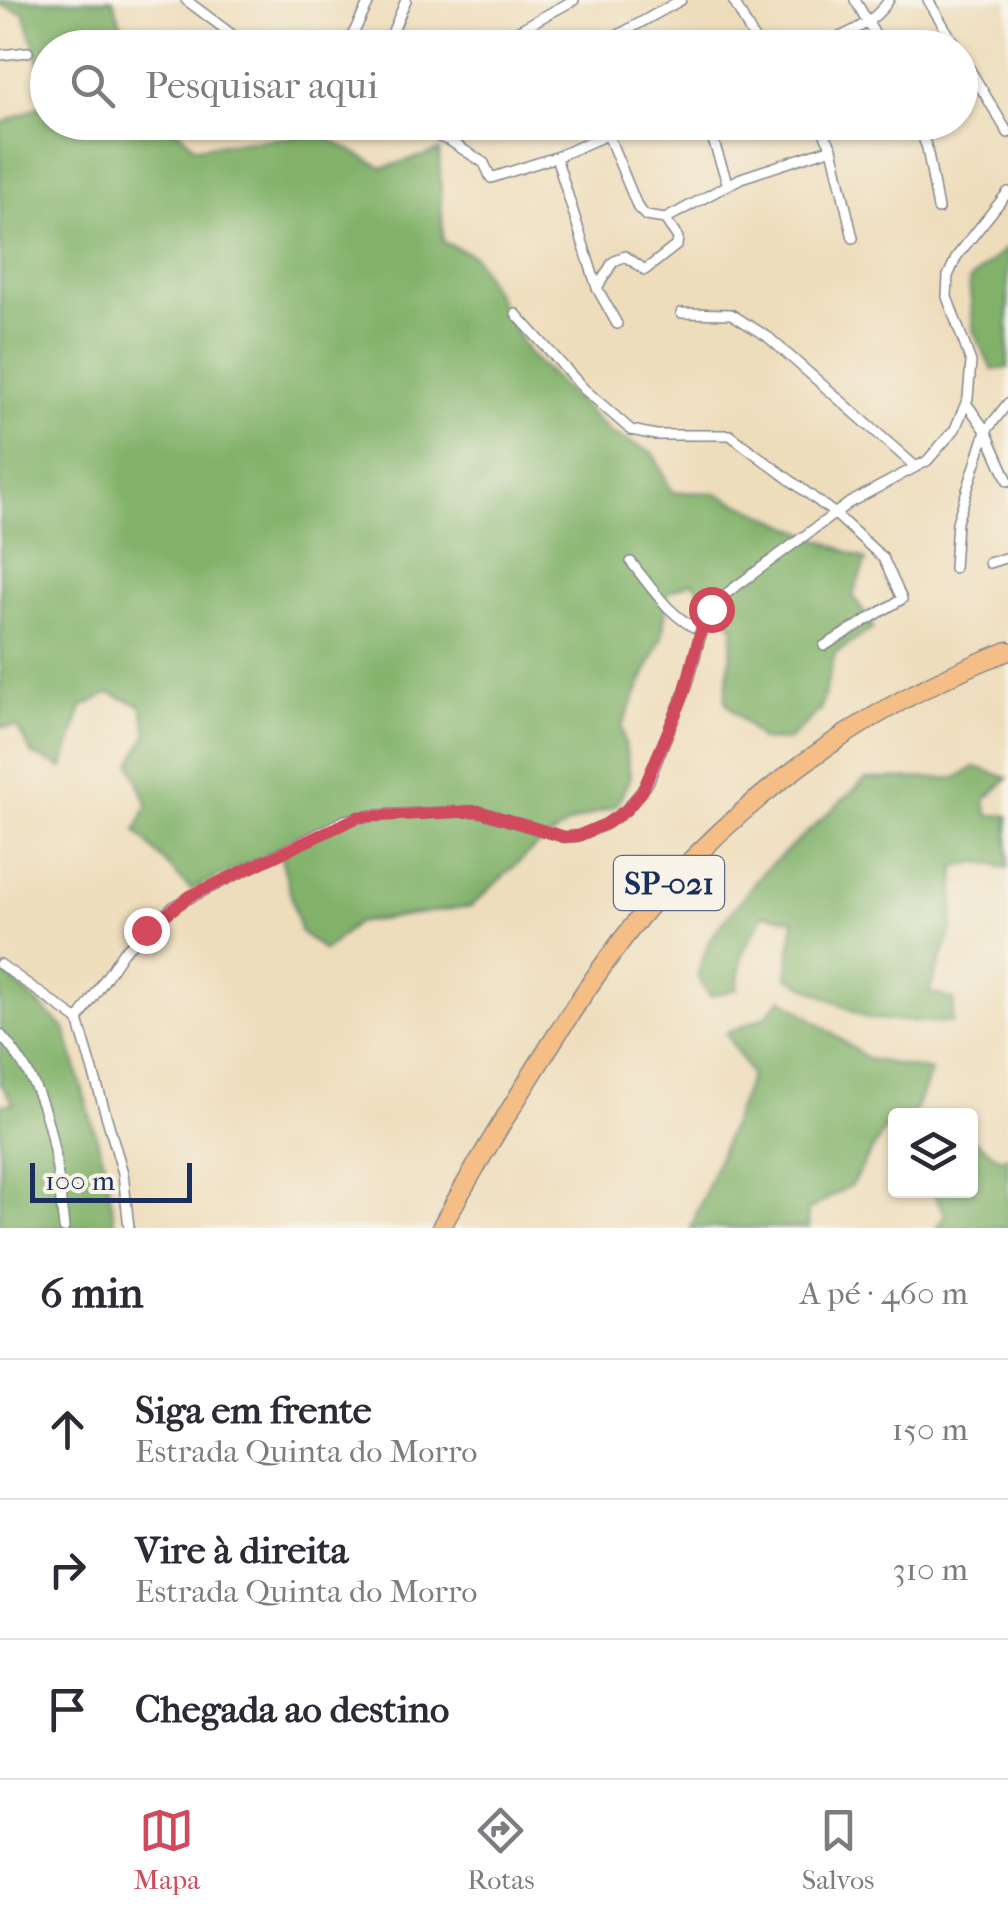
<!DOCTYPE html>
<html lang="pt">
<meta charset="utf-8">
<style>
body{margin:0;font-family:"IM FELL French Canon",serif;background:#f7f7f7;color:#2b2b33}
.controls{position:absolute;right:30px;bottom:30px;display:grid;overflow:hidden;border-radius:10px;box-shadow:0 2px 8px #0004}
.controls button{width:90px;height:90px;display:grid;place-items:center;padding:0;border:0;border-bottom:2px solid #e1e1e2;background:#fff;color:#2b2b33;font:50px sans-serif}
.scale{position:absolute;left:30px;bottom:25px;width:162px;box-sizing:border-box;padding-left:10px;border:5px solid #1b2f5e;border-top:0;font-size:28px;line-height:35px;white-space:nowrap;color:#1b2f5e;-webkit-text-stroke:8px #f7f3e8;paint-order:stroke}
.stop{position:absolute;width:30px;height:30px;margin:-22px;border:8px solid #d1495b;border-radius:50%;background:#fff}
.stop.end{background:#d1495b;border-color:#fff;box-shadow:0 2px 10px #0008}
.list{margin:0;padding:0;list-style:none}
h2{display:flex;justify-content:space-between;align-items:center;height:130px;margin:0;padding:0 40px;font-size:42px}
h2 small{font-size:32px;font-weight:400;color:#7c7c81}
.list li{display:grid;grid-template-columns:65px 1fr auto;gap:30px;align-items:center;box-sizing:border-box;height:140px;padding:0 40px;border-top:2px solid #e1e1e2}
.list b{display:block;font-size:38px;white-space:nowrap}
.list p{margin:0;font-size:32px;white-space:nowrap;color:#7c7c81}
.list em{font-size:32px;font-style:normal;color:#7c7c81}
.icon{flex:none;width:55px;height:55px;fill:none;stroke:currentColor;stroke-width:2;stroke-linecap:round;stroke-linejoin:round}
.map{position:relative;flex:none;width:1008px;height:1228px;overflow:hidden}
.search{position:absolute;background:#fff;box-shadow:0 2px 8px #0004;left:30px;right:30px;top:30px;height:110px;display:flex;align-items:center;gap:25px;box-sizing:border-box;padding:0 35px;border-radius:55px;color:#7c7c81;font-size:38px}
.sheet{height:550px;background:#fff}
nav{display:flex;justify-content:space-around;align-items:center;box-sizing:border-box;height:140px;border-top:2px solid #e1e1e2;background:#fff;font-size:28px;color:#7c7c81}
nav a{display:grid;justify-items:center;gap:5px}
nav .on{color:#d1495b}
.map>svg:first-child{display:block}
.forest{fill:#82b26b;stroke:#4e7064;stroke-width:2.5}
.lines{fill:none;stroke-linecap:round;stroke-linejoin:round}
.minor-casing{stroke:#84868c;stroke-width:12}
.motorway-casing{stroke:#84868c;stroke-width:21}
.minor{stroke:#fff;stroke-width:9}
.motorway{stroke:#f6be87;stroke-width:18}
.route{stroke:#d1495b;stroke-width:12}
.labels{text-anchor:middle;stroke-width:8;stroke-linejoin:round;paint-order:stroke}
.shield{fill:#f7f3e8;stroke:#5d6a87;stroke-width:2.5}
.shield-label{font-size:32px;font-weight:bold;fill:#1b2f5e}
</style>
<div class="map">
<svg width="1008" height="1228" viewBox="0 0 1008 1228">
<rect width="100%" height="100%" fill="#f7f3e8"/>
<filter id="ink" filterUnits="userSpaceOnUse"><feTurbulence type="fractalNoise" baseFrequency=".01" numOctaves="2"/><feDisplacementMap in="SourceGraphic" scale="20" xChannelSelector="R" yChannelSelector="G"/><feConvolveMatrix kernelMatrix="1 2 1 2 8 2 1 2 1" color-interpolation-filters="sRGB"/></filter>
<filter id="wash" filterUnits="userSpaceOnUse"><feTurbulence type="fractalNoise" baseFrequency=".0048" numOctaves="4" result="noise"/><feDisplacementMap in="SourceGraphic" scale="40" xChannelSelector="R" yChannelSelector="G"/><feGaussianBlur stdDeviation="2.25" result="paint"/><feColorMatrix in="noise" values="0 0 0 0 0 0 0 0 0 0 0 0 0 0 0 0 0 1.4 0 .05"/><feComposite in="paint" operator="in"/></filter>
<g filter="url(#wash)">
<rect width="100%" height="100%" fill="#edb"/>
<path class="forest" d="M0,0h113l16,47 -81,1 -1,38 -23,-73 -24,-8z
M47,103l1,19 122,1 25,24 125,-13 63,34 56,-17 4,91 31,14 54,97 82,80 43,20 19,39 43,1 151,67 -13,35 20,33 -38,26 -15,56 -33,31 -26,-1 -36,-39 9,-74 -42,-45 -24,10 -6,45 -40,89 8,51 -13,28 -47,18 -36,25 -63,58 -115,17 -32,28 -24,-20 -21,-82 -88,41 -55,-59 12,-26 -17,-41 17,-31 -7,-28 -32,-12 -27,14 -19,61 -31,-14 -15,-27h-17v-603z
M1008,247v121l-16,2 -18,-38 -5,-51z
M975,767l33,11 -23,22 3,15 20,1v52l-29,-6 -24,5 -2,61 -24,64 25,8 -2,23 -83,-4 -82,-42 7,-57 -30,-6 -22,40 -5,35 -27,7 -13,-20 13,-37 52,-66 104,-94 90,-1z
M0,969l65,60 42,144 8,55h-115v-123l14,-2 -14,-20z
M782,998l86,61 63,12 -18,44 -17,1 -1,9 -10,4 -34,56 -44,26 2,17h-118l60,-153 -25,-42 39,-16z
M975,1141l26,18 7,-3v72h-72l10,-12 -14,-25 38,-1 1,-47z"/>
</g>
<g filter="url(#ink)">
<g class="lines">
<g class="minor-casing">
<path id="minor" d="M186,0l64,48
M733,0l26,48
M855,0l28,48
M928,0l29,48
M393,31l13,-31
M346,48l24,-48
M486,48l88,-48
M595,48l86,-48
M814,48c28,-12 58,-22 75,-48
M960,53l48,80
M0,55l28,-3
M398,122l52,19 34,22 7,15 65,-21 81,-35
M707,122l21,63
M818,122l14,26 21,90
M917,122l10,26 11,61
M608,135l30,73 8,8 19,3
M450,141l7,-19
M556,157l41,131
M681,313l50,1 37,23 148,130
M516,314l68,75 47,41 25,5h74l104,78 49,45 19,41 -78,47
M617,324l-20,-36 16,-26 12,-6 20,14 32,-25 1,-7 -13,-19 76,-41 91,-30
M1008,403l-22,28 22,50
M631,562c21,26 39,56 71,69
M989,563l19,-6
M954,568l3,-46 29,-91 -19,-27
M0,964l78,56
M78,1020l45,-68 51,-46 171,-86 29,-5 103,-4 87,26 14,-1 28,-12 19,-13 23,-28 41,-103 16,-62 14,-19 130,-96 78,-42 28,-32 13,-31 3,-36 -24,-65 1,-21 9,-20 51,-64
M78,1020l45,153 6,55
M0,1034c53,59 55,119 64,194"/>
</g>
<g class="motorway-casing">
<path id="motorway" d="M441,1228c26,-49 56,-97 85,-144 42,-68 86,-138 141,-198 92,-102 213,-186 341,-235"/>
</g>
<use href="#minor" class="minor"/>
<use href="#motorway" class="motorway"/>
</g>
</g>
<g class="lines" filter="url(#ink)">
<path class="route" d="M146,930l44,-34 168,-79 120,-6 86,26 14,-1 28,-12 19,-13 17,-19 42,-98 20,-76 7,-9"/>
</g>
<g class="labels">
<rect class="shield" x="614" y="856" width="110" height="54" rx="8"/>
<g class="shield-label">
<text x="669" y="894">SP-021</text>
</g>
</g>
</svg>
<div class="controls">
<button><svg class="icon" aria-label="layers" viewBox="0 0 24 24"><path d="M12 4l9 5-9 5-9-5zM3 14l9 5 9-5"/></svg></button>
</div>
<div class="scale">100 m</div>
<div class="stop" style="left:711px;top:609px"></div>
<div class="stop end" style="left:146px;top:930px"></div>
<div class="search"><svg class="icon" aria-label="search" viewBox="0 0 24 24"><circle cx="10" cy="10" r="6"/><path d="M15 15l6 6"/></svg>Pesquisar aqui</div>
</div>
<section class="sheet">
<h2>6 min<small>A pé · 460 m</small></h2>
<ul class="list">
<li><svg class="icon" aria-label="ahead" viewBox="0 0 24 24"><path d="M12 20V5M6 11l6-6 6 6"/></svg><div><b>Siga em frente</b><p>Estrada Quinta do Morro</p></div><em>150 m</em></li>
<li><svg class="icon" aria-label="right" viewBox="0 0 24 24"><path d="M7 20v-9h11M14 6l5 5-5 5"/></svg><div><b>Vire à direita</b><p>Estrada Quinta do Morro</p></div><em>310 m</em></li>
<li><svg class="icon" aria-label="arrive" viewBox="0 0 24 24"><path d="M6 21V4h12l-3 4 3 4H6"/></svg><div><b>Chegada ao destino</b></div></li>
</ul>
</section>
<nav>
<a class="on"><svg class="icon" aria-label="map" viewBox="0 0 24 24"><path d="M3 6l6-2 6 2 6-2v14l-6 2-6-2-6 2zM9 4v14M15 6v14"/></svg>Mapa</a>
<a><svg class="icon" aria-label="directions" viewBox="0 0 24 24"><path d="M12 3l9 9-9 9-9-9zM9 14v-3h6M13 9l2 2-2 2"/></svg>Rotas</a>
<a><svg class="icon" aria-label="saved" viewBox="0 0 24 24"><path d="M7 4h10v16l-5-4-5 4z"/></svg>Salvos</a>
</nav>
